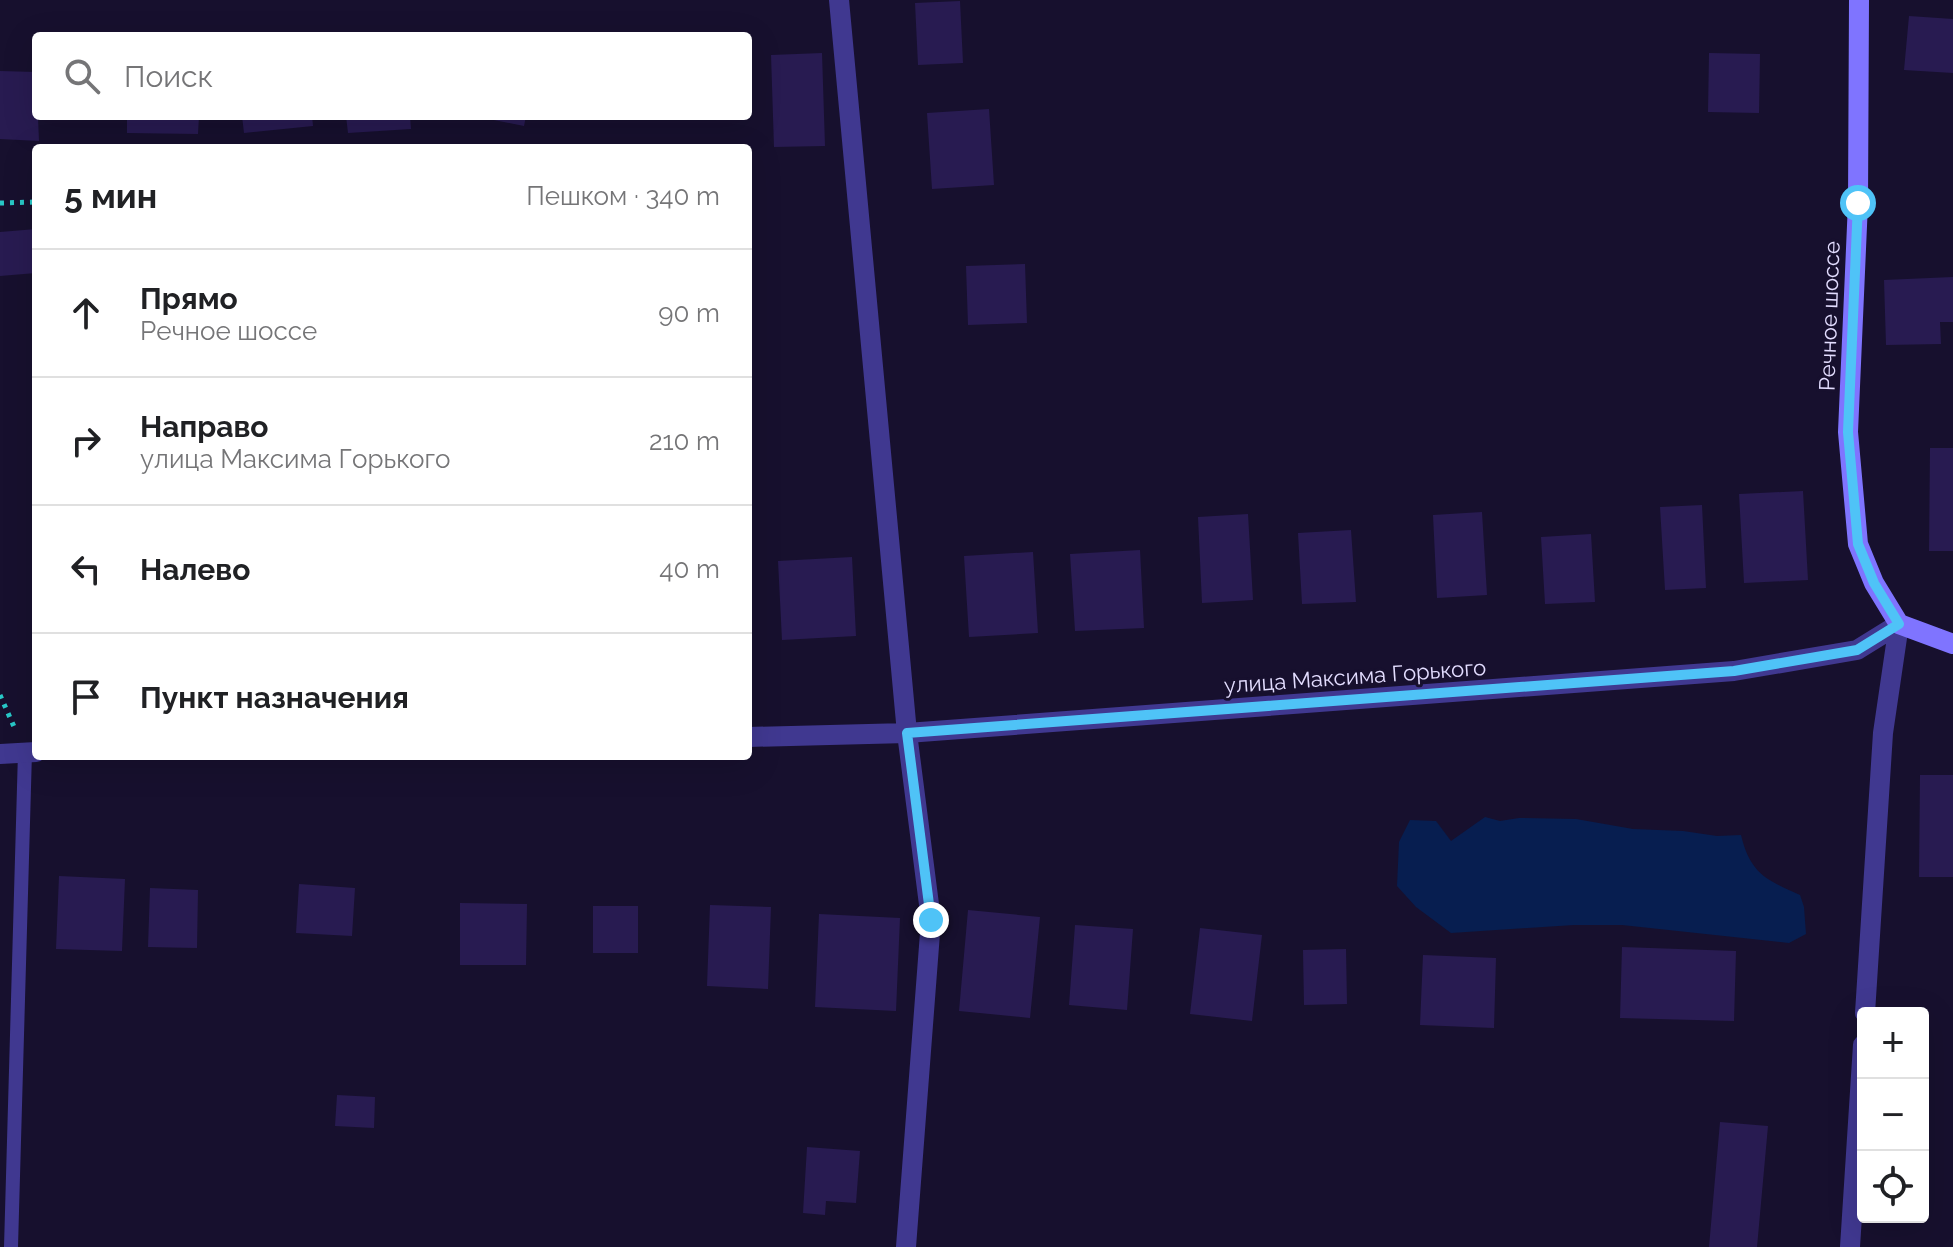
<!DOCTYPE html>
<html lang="ru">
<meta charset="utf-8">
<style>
body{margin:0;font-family:Raleway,sans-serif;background:#f2f2f2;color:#202124}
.controls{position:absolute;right:24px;bottom:24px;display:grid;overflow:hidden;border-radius:8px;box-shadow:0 8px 32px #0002}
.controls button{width:72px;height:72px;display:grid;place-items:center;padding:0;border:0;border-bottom:2px solid #e0e0e0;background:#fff;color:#202124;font:40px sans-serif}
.stop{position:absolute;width:24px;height:24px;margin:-18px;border:6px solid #4fc3f7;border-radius:50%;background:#fff}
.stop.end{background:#4fc3f7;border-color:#fff;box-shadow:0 2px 8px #0008}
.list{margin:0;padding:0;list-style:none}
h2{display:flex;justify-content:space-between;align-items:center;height:104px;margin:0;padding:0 32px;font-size:34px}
h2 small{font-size:26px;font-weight:400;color:#757577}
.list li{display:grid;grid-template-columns:52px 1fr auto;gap:24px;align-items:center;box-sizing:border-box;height:128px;padding:0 32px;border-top:2px solid #e0e0e0}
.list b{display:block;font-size:30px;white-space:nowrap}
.list p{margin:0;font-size:26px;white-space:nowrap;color:#757577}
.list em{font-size:26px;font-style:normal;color:#757577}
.icon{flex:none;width:44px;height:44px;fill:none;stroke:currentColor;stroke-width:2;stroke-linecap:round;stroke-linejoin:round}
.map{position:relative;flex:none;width:1953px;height:1247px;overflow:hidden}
.search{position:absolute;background:#fff;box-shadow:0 8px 32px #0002;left:32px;top:32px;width:720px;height:88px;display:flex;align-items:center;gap:20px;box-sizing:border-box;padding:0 28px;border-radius:8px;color:#757577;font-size:30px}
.panel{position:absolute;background:#fff;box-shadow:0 8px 32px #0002;left:32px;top:144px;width:720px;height:616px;border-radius:8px}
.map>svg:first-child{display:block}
.water{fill:#071e50}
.building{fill:#281b51}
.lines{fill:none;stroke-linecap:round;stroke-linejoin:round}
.path{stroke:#28c8c7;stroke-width:5;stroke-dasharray:4 6;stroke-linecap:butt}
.lane{stroke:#403890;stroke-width:14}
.street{stroke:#403890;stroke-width:20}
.secondary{stroke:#7f74ff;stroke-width:20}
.route{stroke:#4fc3f7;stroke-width:10}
.labels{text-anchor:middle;stroke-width:6;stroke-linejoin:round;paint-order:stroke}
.street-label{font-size:22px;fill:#e3ddff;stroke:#17102e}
</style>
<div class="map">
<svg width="1953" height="1247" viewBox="0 0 1953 1247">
<rect width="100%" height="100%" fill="#17102e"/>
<path class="water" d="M1485,817l15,4 19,-3 57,1 57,10 50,2 34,5 24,-1c9,38 25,45 59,60l4,12 2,27 -17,9 -167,-18h-48l-123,8 -35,-26 -19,-21 2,-44 11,-22 26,1 15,20z"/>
<path class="building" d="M960,1l3,62 -45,2 -3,-62z
M1909,16l44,3v54l-49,-3z
M822,53l3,93 -51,1 -3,-92z
M1709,53l51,1 -1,59 -51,-1z
M0,71l36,1 3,69 -39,-2z
M989,109l5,76 -62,4 -5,-76z
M127,116h72l-1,18 -71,-1z
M242,116h70l1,10 -69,7z
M346,116h64l1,13 -63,4z
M474,116h52l-2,10z
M36,229v44l-36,3v-44z
M1025,264l2,59 -59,2 -2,-59z
M1953,277v45h-13l1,22 -55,1 -2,-65z
M1930,448h23v103h-24z
M1803,491l5,89 -64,3 -5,-89z
M1702,505l4,83 -41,2 -5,-83z
M1482,512l5,83 -50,3 -4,-83z
M1248,514l5,86 -51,3 -4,-86z
M1351,530l5,72 -54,2 -4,-71z
M1591,534l4,68 -50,2 -4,-67z
M1140,550l4,78 -69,3 -5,-77z
M1033,552l5,81 -69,4 -5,-81z
M852,557l4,79 -74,4 -4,-79z
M1920,775h33v102h-34z
M59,876l66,3 -3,72 -66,-2z
M299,884l56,4 -3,48 -56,-3z
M150,888l48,2 -1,58 -49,-1z
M460,903l67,1 -1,61h-66z
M710,905l61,2 -3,82 -61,-3z
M593,906h45v47h-45z
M968,910l72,7 -10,101 -71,-7z
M819,914l81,4 -4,93 -81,-4z
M1075,925l58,4 -6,81 -58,-5z
M1200,928l62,7 -10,86 -62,-7z
M1622,947l114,4 -2,70 -114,-3z
M1346,949l1,55 -43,1 -1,-55z
M1423,955l73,3 -2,70 -74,-3z
M337,1095l38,2 -1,31 -39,-2z
M1720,1122l48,4 -11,121h-48z
M807,1147l53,4 -4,52 -30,-2 -1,14 -22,-2z"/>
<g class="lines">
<path class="path" d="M0,203l36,-1
M0,695l15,34"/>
<path class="lane" d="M11,1247l14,-495"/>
<path class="street" d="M839,0l68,733 24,187 -25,327
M748,737l159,-4 827,-62 123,-21 42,-26
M0,754l36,-2
M1865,1013l18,-280 16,-109
M1850,1247l13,-202"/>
<path class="secondary" d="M1859,0l-1,203 -10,229 10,112 16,39 25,41 54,20"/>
</g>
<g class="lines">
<path class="route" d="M931,920l-24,-187 827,-62 123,-21 42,-26 -25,-41 -16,-39 -10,-112 10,-229"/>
</g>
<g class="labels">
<g class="street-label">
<text transform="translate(1829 316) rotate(-88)" y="8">Речное шоссе</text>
<text transform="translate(1355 676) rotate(-4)" y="8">улица Максима Горького</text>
</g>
</g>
</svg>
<div class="controls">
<button>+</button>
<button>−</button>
<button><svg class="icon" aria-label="locate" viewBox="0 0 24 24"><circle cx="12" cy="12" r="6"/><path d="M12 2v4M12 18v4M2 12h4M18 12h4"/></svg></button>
</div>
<div class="stop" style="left:1858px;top:203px"></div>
<div class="stop end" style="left:931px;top:920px"></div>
<div class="search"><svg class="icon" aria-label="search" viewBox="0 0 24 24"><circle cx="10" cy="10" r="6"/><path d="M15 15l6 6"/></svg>Поиск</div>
<section class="panel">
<h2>5 мин<small>Пешком · 340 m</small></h2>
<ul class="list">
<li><svg class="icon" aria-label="ahead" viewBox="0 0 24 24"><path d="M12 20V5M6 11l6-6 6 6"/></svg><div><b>Прямо</b><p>Речное шоссе</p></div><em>90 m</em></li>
<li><svg class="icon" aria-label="right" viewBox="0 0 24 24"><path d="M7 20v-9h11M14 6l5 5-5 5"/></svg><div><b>Направо</b><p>улица Максима Горького</p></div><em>210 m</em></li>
<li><svg class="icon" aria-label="left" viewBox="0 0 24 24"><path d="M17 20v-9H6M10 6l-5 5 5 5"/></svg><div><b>Налево</b></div><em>40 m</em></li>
<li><svg class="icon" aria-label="arrive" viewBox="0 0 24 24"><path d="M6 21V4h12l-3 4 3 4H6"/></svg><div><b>Пункт назначения</b></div></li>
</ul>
</section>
</div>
